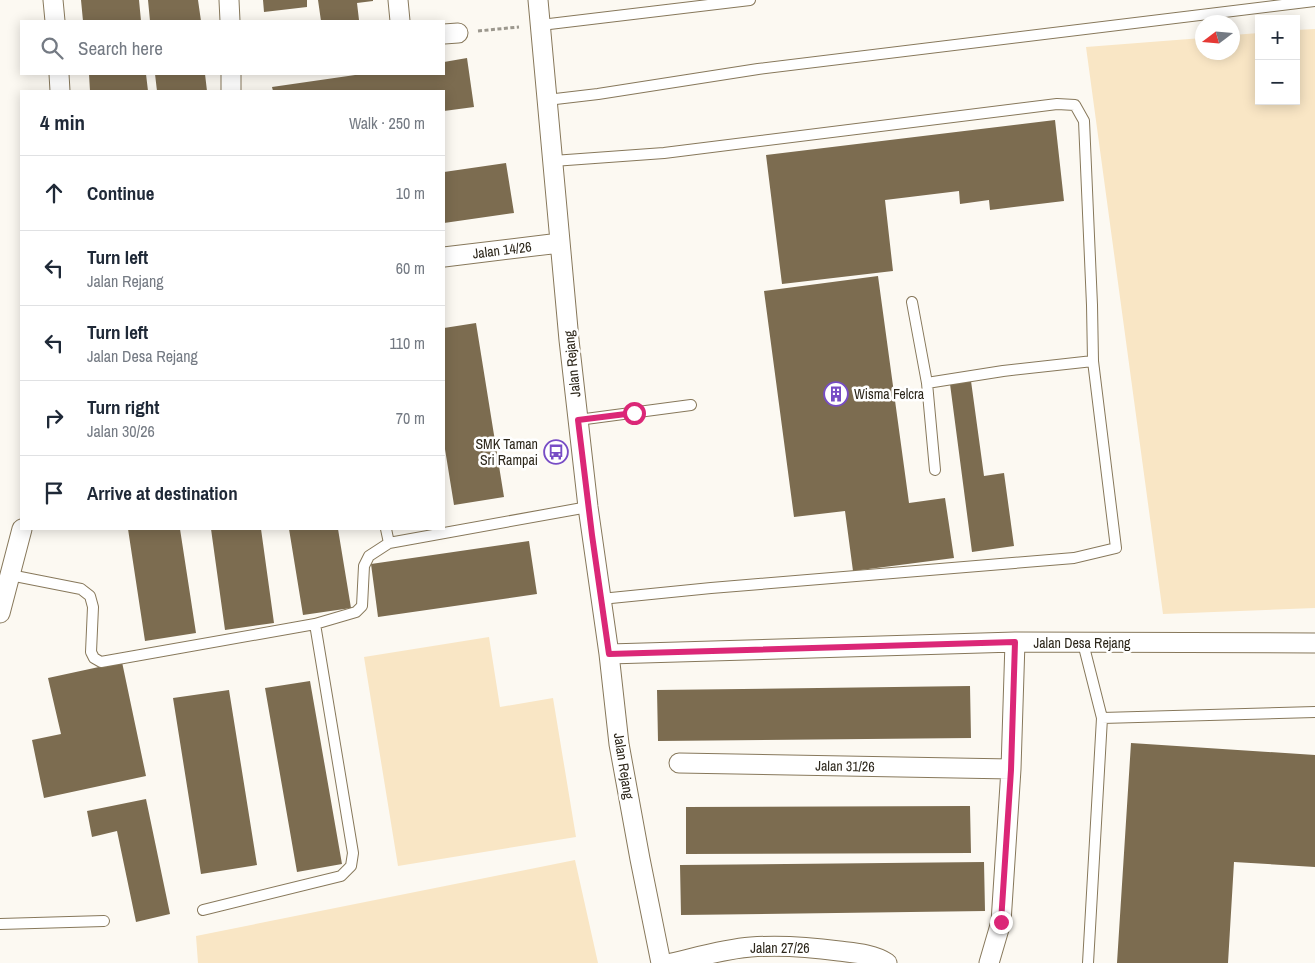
<!DOCTYPE html>
<meta charset="utf-8">
<style>
body{margin:0;font-family:"Archivo Narrow",sans-serif;background:#f2f2f3;color:#1f2937}
.controls{position:absolute;right:15px;top:15px;display:grid;overflow:hidden;border-radius:0px;box-shadow:0 2px 12px #0003}
.controls button{width:45px;height:45px;display:grid;place-items:center;padding:0;border:0;border-bottom:1px solid #e0e1e3;background:#fff;color:#1f2937;font:25px sans-serif}
.compass{position:absolute;left:1195px;top:15px;width:45px;height:45px;border-radius:50%;background:#fff;box-shadow:0 2px 12px #0003;rotate:254deg}
.stop{position:absolute;width:15px;height:15px;margin:-11px;border:4px solid #db2777;border-radius:50%;background:#fff}
.stop.end{background:#db2777;border-color:#fff;box-shadow:0 1px 5px #0008}
.list{margin:0;padding:0;list-style:none}
h2{display:flex;justify-content:space-between;align-items:center;height:65px;margin:0;padding:0 20px;font-size:21px}
h2 small{font-size:16px;font-weight:400;color:#747a83}
.list li{display:grid;grid-template-columns:32px 1fr auto;gap:15px;align-items:center;box-sizing:border-box;height:75px;padding:0 20px;border-top:1px solid #e0e1e3}
.list b{display:block;font-size:19px;white-space:nowrap}
.list p{margin:0;font-size:16px;white-space:nowrap;color:#747a83}
.list em{font-size:16px;font-style:normal;color:#747a83}
.icon{flex:none;width:28px;height:28px;fill:none;stroke:currentColor;stroke-width:2;stroke-linecap:round;stroke-linejoin:round}
.map{position:relative;flex:none;width:1315px;height:963px;overflow:hidden}
.search{position:absolute;background:#fff;box-shadow:0 2px 12px #0003;left:20px;top:20px;width:425px;height:55px;display:flex;align-items:center;gap:12px;box-sizing:border-box;padding:0 18px;border-radius:0px;color:#747a83;font-size:19px}
.panel{position:absolute;background:#fff;box-shadow:0 2px 12px #0003;left:20px;top:90px;width:425px;height:440px;border-radius:0px}
.map>svg:first-child{display:block}
.green{fill:#f9e6c5}
.building{fill:#7c6c50}
.lines{fill:none;stroke-linecap:round;stroke-linejoin:round}
.lane-casing{stroke:#87785b;stroke-width:12}
.street-casing{stroke:#87785b;stroke-width:21}
.path{stroke:#9b978d;stroke-width:3;stroke-dasharray:4 2.5;stroke-linecap:butt}
.lane{stroke:#fff;stroke-width:10}
.street{stroke:#fff;stroke-width:19}
.route{stroke:#db2777;stroke-width:6}
.labels{text-anchor:middle;stroke-width:5;stroke-linejoin:round;paint-order:stroke}
.street-label{font-size:14px;fill:#2d271b;stroke:#fff}
.poi-label{font-size:14px;fill:#2d271b;stroke:#fff;text-anchor:start}
</style>
<div class="map">
<svg width="1315" height="963" viewBox="0 0 1315 963">
<rect width="100%" height="100%" fill="#fcf9f2"/>
<path class="green" d="M1315,29v579l-152,6 -77,-567 116,-9v14h30l1,-17 26,-2v68h37v-71z
M489,637l11,70 53,-9 23,139 -178,29 -34,-209z
M575,860l23,103h-400l-2,-27z"/>
<path class="building" d="M81,0h58l2,21h-58z
M148,0h50l3,21h-51z
M263,0h44v7l-43,5z
M318,0h55v1l-16,2 2,17 -38,1z
M467,58l7,49 -30,4v-20h-171l-1,-4 90,-13h82v-12z
M89,74h57l2,17h-58z
M155,74h50l2,17h-50z
M1055,120l9,81 -74,9 -1,-10 -29,4 -1,-13 -74,9 8,71 -111,13 -16,-129z
M506,163l8,50 -70,10v-51z
M878,276l31,227 36,-5 9,60 -101,13 -8,-60 -51,6 -30,-226z
M476,323l28,174 -50,8 -10,-62v-115z
M971,381l13,95 20,-3 10,73 -42,6 -22,-168z
M128,529h52l16,104 -51,8z
M211,529h50l13,94 -49,7z
M289,529h49l13,79 -48,7z
M529,541l8,53 -159,23 -7,-53z
M122,662l24,114 -102,22 -12,-58 29,-6 -13,-56z
M310,681l32,183 -45,8 -32,-184z
M970,686l1,52 -313,3 -1,-51z
M229,690l28,175 -56,9 -28,-176z
M1131,743l184,12v112l-81,-5 -6,101h-111z
M146,799l24,115 -34,8 -19,-91 -25,6 -5,-26z
M970,806l1,47 -285,1v-47z
M984,862l1,49 -304,4 -1,-50z"/>
<g class="lines">
<g class="lane-casing">
<path id="lane" d="M541,25l209,-25
M547,100l51,-6 160,-25 557,-68
M553,161l111,-8 393,-49 18,1 9,16 8,184 1,56 23,187 -42,10 -363,30 -110,11
M912,302l15,81 8,87
M927,383l76,-12 90,-10
M578,420l113,-15
M386,529l3,14 199,-36
M10,575l71,14 9,7 3,11 -2,45 3,6 7,4 214,-38
M1083,643l19,75
M203,910l138,-34 10,-10 2,-13 -38,-229 41,-12 6,-6 2,-40 5,-10 20,-13
M0,924l104,-3
M1088,963l14,-245 213,-6"/>
</g>
<g class="street-casing">
<path id="street" d="M53,0l2,21
M229,0l1,21
M398,0l2,21
M538,0l31,340 19,167 21,147 10,90 21,115 21,104
M444,34l14,-1
M59,74l1,17
M231,74v17
M444,257l116,-14
M0,613l22,-84
M609,654l406,-12 300,1
M679,763l332,6
M672,963c26,-6 52,-14 79,-16 29,-2 59,0 88,4 16,2 34,3 48,12
M989,963l12,-41 10,-153 4,-127"/>
</g>
<path class="path" d="M478,31l41,-4"/>
<use href="#lane" class="lane"/>
<use href="#street" class="street"/>
</g>
<g class="lines">
<path class="route" d="M634,413l-56,7 14,115 17,119 406,-12 -4,128 -10,152"/>
</g>
<defs>
<g id="building-ring" transform="scale(1.25)"><circle r="9.5" fill="#fff" stroke="#774cc5" stroke-width="1.5"/><path d="M-4-6H4V6H1V3H-1V6H-4ZM-2.5-4.3h1.7v1.8h-1.7ZM.8-4.3h1.7v1.8H.8ZM-2.5-1h1.7V.8h-1.7ZM.8-1h1.7V.8H.8Z" fill="#774cc5"/></g>
<g id="bus-ring" transform="scale(1.25)"><circle r="9.5" fill="#fff" stroke="#774cc5" stroke-width="1.5"/><path d="M-5-6H5V4H4V6H2V4H-2V6H-4V4H-5ZM-3.5-4V0h7V-4ZM-3.5 1.2v1.5H-2V1.2ZM2 1.2v1.5H3.5V1.2Z" fill="#774cc5"/></g>
</defs>
<g fill-rule="evenodd">
<use href="#building-ring" x="836" y="394"/>
<use href="#bus-ring" x="556" y="452"/>
</g>
<g class="labels">
<g class="street-label">
<text transform="translate(502 250) rotate(-7)" y="5">Jalan 14/26</text>
<text transform="translate(572 364) rotate(-96)" y="5">Jalan Rejang</text>
<text x="1082" y="648">Jalan Desa Rejang</text>
<text transform="translate(624 766) rotate(81)" y="5">Jalan Rejang</text>
<text transform="translate(845 766) rotate(1)" y="5">Jalan 31/26</text>
<text x="780" y="953">Jalan 27/26</text>
</g>
<g class="poi-label">
<text x="854" y="399">Wisma Felcra</text>
<text x="538" y="449" text-anchor="end">SMK Taman<tspan x="538" dy="16">Sri Rampai</tspan></text>
</g>
</g>
</svg>
<div class="controls">
<button>+</button>
<button>−</button>
</div>
<svg class="compass" viewBox="-18 -18 36 36"><path d="M0-13l5 13h-10z" fill="#e53935"/><path d="M0 13l5-13h-10z" fill="#747a83"/></svg>
<div class="stop" style="left:634px;top:413px"></div>
<div class="stop end" style="left:1001px;top:922px"></div>
<div class="search"><svg class="icon" aria-label="search" viewBox="0 0 24 24"><circle cx="10" cy="10" r="6"/><path d="M15 15l6 6"/></svg>Search here</div>
<section class="panel">
<h2>4 min<small>Walk · 250 m</small></h2>
<ul class="list">
<li><svg class="icon" aria-label="ahead" viewBox="0 0 24 24"><path d="M12 20V5M6 11l6-6 6 6"/></svg><div><b>Continue</b></div><em>10 m</em></li>
<li><svg class="icon" aria-label="left" viewBox="0 0 24 24"><path d="M17 20v-9H6M10 6l-5 5 5 5"/></svg><div><b>Turn left</b><p>Jalan Rejang</p></div><em>60 m</em></li>
<li><svg class="icon" aria-label="left" viewBox="0 0 24 24"><path d="M17 20v-9H6M10 6l-5 5 5 5"/></svg><div><b>Turn left</b><p>Jalan Desa Rejang</p></div><em>110 m</em></li>
<li><svg class="icon" aria-label="right" viewBox="0 0 24 24"><path d="M7 20v-9h11M14 6l5 5-5 5"/></svg><div><b>Turn right</b><p>Jalan 30/26</p></div><em>70 m</em></li>
<li><svg class="icon" aria-label="arrive" viewBox="0 0 24 24"><path d="M6 21V4h12l-3 4 3 4H6"/></svg><div><b>Arrive at destination</b></div></li>
</ul>
</section>
</div>
